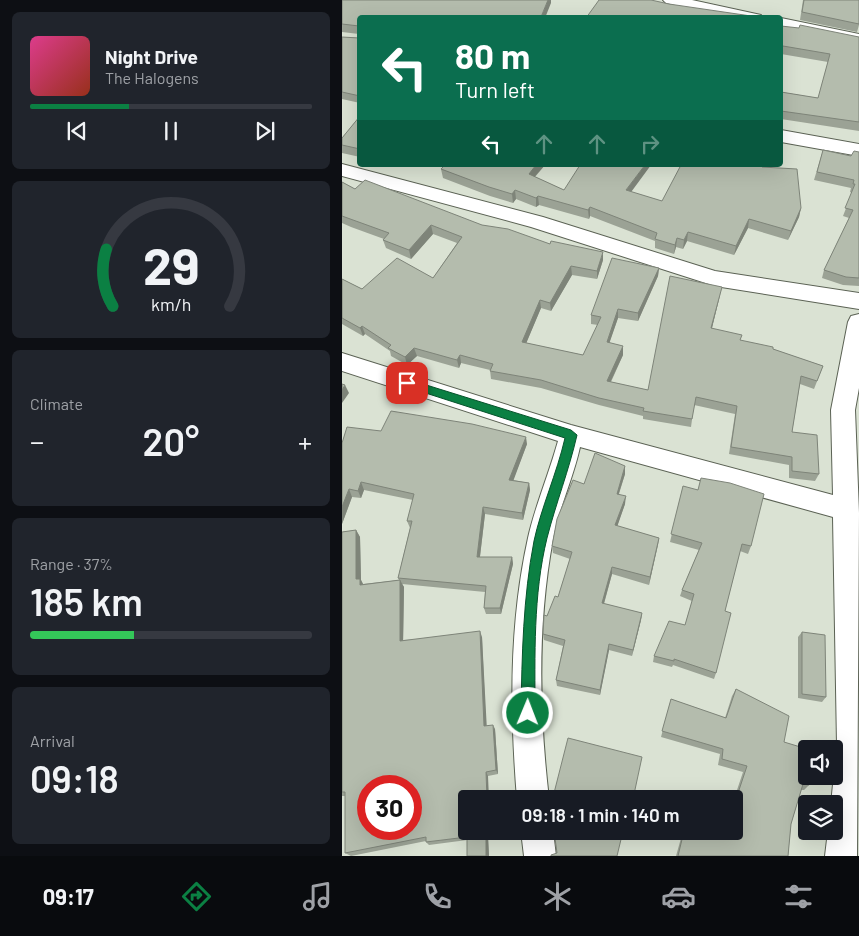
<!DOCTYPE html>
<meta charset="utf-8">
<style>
body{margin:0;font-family:Barlow,sans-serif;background:#20242c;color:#f1f3f6;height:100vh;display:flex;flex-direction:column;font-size:19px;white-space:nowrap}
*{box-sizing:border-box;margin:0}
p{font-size:16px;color:#9ea1a6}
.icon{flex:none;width:28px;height:28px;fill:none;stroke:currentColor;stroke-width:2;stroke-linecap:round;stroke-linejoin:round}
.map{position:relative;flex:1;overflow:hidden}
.details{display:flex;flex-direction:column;gap:12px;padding:12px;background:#0d0f14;width:342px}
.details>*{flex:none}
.guide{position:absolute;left:15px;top:15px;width:426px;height:152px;border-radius:5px;box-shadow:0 5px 20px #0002;background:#0b6e4f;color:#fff;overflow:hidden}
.buttons{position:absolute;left:456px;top:740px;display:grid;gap:10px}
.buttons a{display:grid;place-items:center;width:45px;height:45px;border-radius:5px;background:#171b24;box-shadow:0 5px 20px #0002;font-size:25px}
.speed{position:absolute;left:15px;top:775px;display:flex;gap:10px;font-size:25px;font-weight:700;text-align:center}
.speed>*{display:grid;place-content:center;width:65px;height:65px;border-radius:50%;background:#171b24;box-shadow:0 5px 20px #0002;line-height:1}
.speed .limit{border:8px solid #d22;background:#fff;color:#111}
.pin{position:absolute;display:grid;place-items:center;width:42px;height:42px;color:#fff;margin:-21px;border-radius:10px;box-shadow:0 2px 8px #0006}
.me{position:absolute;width:55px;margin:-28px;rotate:1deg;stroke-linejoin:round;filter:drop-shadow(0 0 4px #0008)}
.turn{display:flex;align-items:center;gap:18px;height:105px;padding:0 15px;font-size:22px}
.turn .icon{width:65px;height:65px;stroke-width:2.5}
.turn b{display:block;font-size:35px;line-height:42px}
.lanes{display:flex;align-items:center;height:48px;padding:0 15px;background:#0003;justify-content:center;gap:25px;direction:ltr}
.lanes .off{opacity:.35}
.big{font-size:38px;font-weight:600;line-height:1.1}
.details .card{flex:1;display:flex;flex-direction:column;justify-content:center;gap:8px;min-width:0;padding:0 18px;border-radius:8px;background:#20242c}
.details .dial{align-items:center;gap:0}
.dial svg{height:130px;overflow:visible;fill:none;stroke:#363941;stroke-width:7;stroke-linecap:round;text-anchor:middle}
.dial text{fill:#f1f3f6;stroke:none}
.song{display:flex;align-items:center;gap:15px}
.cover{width:60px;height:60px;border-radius:8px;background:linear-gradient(135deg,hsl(330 70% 55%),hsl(10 70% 35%))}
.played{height:5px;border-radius:2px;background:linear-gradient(90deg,#0b8043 35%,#363941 35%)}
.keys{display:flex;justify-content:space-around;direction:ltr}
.heat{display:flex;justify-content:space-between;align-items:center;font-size:28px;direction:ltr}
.charge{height:8px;border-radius:4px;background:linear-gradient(90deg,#34c759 37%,#363941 0)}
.trip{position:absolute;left:116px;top:790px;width:285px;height:50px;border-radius:5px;background:#171b24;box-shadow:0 5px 20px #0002;font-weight:600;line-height:50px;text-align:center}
.menu{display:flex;height:80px;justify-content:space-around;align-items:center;background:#090b0e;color:#9ea1a6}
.menu .icon{width:35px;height:35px}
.menu .on{color:#0b8043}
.menu b{font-size:22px;color:#f1f3f6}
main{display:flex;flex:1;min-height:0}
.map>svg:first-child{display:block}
</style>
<main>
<section class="details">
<div class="card">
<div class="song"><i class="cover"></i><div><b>Night Drive</b><p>The Halogens</p></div></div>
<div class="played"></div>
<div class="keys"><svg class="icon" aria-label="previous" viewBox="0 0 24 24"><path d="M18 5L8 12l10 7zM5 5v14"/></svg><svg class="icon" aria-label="pause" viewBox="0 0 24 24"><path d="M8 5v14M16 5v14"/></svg><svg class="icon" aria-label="next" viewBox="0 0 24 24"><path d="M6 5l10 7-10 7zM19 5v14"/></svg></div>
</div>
<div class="card dial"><svg viewBox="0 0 100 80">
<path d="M14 69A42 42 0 1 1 86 69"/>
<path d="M14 69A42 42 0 0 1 10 34" stroke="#0b8043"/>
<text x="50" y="56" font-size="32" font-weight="700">29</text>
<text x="50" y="72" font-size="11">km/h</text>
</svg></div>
<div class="card"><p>Climate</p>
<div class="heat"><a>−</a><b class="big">20°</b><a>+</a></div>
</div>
<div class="card"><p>Range · 37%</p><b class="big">185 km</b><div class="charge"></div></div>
<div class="card"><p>Arrival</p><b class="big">09:18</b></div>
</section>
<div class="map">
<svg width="517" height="856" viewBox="0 0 517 856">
<rect width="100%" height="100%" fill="#dae2d3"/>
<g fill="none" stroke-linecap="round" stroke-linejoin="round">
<g stroke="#5b6254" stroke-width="2">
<path id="street" d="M 321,0 L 350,0 L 419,15 L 420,18 L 389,18 L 324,3 Z
M 439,18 L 517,34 L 517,44 L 439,28 Z
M 439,130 L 517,144 L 517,156 L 439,142 Z
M 0,164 L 201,217 L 373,271 L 517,293 L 517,309 L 373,286 L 189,227 L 0,176 Z
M 517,314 L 517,388 L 513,410 L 517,513 L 515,856 L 483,856 L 486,831 L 492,831 L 492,804 L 489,804 L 495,745 L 491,517 L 238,447 C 231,479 217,508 211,539 C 195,625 197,713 207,799 L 175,799 C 168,712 167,624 186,538 C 193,506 207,474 216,441 L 0,371 L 0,353 L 229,425 L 491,495 L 489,410 L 506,322 L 509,316 Z
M 179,831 L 211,831 L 214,856 L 182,856 Z"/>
</g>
<use href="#street" fill="#fff" fill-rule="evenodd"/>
</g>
<path fill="#9ba295" d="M 0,0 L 209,0 L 209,3 L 18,18 L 18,103 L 0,99 L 0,37 L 17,38 L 17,34 L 0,32 Z
M 461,0 L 517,0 L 517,25 L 515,32 L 458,20 Z
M 439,26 L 517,37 L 517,131 L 439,119 L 439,92 L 476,98 L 486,62 L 439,54 L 439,55 Z
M 18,116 L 18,157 L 0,153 L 0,138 Z
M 481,150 L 509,156 L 517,152 L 517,286 L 501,285 L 480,278 L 482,270 L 507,218 L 501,216 L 510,193 L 508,192 L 509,188 L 472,180 Z
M 203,165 L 193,177 L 222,190 L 289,192 L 320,201 L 420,167 L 459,208 L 457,217 L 446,240 L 406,228 L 392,255 L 345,241 L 341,249 L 334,247 L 332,254 L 313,248 L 313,241 L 248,216 L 247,219 L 197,205 L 194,207 L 174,199 L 171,203 L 148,196 L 101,178 L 99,169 Z
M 0,182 L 13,189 L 140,225 L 208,244 L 261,260 L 255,279 L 230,275 L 209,311 L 199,308 L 184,343 L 241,355 L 256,325 L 249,324 L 249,315 L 317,268 L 316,276 L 296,321 L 276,318 L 267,343 L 281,355 L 269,382 L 306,390 L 378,295 L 370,328 L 398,340 L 431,349 L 481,366 L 472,389 L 458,384 L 450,432 L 477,474 L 473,481 L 447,478 L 447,465 L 387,454 L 393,414 L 352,405 L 349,427 L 301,419 L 301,416 L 257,405 L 199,388 L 149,379 L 148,370 L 119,363 L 117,368 L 75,356 L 65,365 L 49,356 L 48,351 L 23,334 L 21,336 L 0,324 L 0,279 L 20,289 L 91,278 L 115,243 L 91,234 L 69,259 L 44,248 L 41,240 L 42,239 L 9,227 L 0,223 Z
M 39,431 L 185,444 L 171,480 L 187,483 L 188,490 L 181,520 L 143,514 L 138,557 L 170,557 L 171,564 L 159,614 L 144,614 L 142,608 L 143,592 L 60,584 L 62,587 L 61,640 L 140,637 L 144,726 L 153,729 L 156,774 L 146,776 L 125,831 L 149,831 L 149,836 L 146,837 L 147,856 L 125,856 L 125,840 L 87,845 L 84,842 L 84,841 L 9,856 L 3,853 L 3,796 L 0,796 L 0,532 L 14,530 L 18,537 L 19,580 L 21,584 L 57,580 L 56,578 L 68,528 L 65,521 L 71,500 L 22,490 L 19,498 L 10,497 L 0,524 L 0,443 Z
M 283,466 L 283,474 L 277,494 L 283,504 L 275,526 L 317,538 L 307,585 L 270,574 L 262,604 L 300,613 L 299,620 L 290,656 L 267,650 L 258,695 L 215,686 L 214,680 L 221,646 L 202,640 L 201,634 L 205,616 L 216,597 L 228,559 L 211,553 L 210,546 L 242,484 Z
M 341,486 L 409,546 L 406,554 L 398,551 L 383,611 L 374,673 L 372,679 L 331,665 L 330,667 L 311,662 L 312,656 L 343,625 L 350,601 L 338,596 L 340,590 L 357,550 L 328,542 Z
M 460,632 L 484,697 L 480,702 L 456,698 L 456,637 Z
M 394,689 L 442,742 L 467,785 L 462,790 L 459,790 L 449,824 L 446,856 L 334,856 L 341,831 L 392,831 L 392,799 L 401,772 L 376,765 L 378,754 L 319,737 L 329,699 L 383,718 L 390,696 Z"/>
<path fill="#7e8479" d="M 206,0 L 209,0 L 209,3 L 203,18 L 199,17 Z
M 194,165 L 203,165 L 187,183 L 187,174 Z
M 303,165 L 309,165 L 284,199 L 284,190 Z
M 173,190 L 174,199 L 171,203 L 170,194 Z
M 196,196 L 197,205 L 194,207 L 194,198 Z
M 248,207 L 248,216 L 247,219 L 246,210 Z
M 459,208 L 457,217 L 446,240 L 449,231 Z
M 407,219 L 406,228 L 392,255 L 394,246 Z
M 89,225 L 91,234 L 69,259 L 67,250 Z
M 346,232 L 345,241 L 341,249 L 342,240 Z
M 335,238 L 334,247 L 332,254 L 333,245 Z
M 261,252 L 261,260 L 255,279 L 255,271 Z
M 229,266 L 230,275 L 209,311 L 208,303 Z
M 317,268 L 316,276 L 296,321 L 296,313 Z
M 380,287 L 378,295 L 368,336 L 369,328 Z
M 198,300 L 199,308 L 181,351 L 180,342 Z
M 276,309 L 276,318 L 265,350 L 265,342 Z
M 20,326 L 23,334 L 21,336 L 18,328 Z
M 281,346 L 281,355 L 265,389 L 265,381 Z
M 72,348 L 75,356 L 65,365 L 63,357 Z
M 118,355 L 119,363 L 117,368 L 115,360 Z
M 3,385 L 7,393 L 0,403 L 0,390 Z
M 184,437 L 185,444 L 169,487 L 167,480 Z
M 283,466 L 283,474 L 274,502 L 275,494 Z
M 19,482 L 22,490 L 19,498 L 16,491 Z
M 187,483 L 188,490 L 181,520 L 180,513 Z
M 7,489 L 10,497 L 0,524 L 0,507 Z
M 284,496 L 283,504 L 273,533 L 273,525 Z
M 141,507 L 143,514 L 137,564 L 135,557 Z
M 14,530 L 18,537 L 19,580 L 22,586 L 22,591 L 14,579 Z
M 317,538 L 316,545 L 307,585 L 308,577 Z
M 170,557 L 171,564 L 159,614 L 158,608 Z
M 270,567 L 270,574 L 260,610 L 260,603 Z
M 58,580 L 62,587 L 61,647 L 58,641 Z
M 300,613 L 299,620 L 290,656 L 291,650 Z
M 138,631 L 140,637 L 145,731 L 142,726 Z
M 267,644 L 267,650 L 258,695 L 258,690 Z
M 151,725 L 153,729 L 156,774 L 154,770 Z
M 144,772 L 146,776 L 147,799 L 145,799 Z
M 144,834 L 146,837 L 147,856 L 144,856 Z"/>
<path fill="#b4bcad" stroke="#7e8479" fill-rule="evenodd" d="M 0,0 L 206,0 L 199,17 L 203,18 L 18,18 L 18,96 L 0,92 L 0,37 L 17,38 L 17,26 L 0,24 Z
M 257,0 L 309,0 L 327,4 L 409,16 L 408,18 L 244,18 Z
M 462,0 L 517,0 L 517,24 L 460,12 Z
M 458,25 L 517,37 L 517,122 L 439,111 L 439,92 L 476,98 L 488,54 L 441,46 L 439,52 L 439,26 L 457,28 Z
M 18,116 L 18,149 L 0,145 L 0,138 Z
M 481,150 L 509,156 L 512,151 L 517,152 L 517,278 L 504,277 L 482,270 L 511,210 L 503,208 L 513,184 L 511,184 L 512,180 L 475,172 Z
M 103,165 L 194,165 L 187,174 L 222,190 L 238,165 L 303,165 L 284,190 L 320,201 L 339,165 L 420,165 L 420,167 L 455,169 L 459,208 L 449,231 L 407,219 L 394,246 L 346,232 L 342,240 L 335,238 L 333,245 L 313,239 L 315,233 L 248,207 L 246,210 L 196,196 L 194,198 L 173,190 L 170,194 L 147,187 L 99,169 Z
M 23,180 L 140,225 L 166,229 L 208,244 L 209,241 L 261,252 L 255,271 L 229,266 L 208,303 L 198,300 L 180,342 L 241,355 L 259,317 L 249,315 L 270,258 L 317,268 L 296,313 L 276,309 L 265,342 L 281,346 L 265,381 L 306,390 L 328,276 L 380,287 L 369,328 L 400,335 L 398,340 L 431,347 L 431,349 L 481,366 L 475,381 L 459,376 L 450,432 L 475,435 L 477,474 L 450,471 L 450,457 L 389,447 L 395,406 L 354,397 L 350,419 L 301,411 L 302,408 L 257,398 L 199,380 L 148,371 L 151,364 L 118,355 L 115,360 L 72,348 L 63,357 L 46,348 L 49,345 L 20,326 L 18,328 L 0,318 L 0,279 L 20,289 L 55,258 L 91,278 L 120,237 L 89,225 L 67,250 L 41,240 L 47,233 L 0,216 L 0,182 L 13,189 Z
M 0,384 L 3,385 L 0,390 Z
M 49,411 L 130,424 L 184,437 L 167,480 L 187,483 L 180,513 L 141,507 L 135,557 L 170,557 L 158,608 L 142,608 L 144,586 L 56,578 L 70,521 L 65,521 L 72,494 L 19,482 L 16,491 L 7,489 L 0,507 L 0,443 L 5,427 L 39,431 Z
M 253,453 L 283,466 L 275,494 L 284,496 L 273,525 L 317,538 L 308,577 L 270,567 L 260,603 L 300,613 L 291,650 L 267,644 L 258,690 L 214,680 L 223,640 L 201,634 L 202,615 L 205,616 L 213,596 L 216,597 L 230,552 L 210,546 L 215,519 L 231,480 L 242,484 Z
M 359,478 L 388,483 L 422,494 L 409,546 L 400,544 L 383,611 L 389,613 L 374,673 L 332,659 L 332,661 L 312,656 L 327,621 L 343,625 L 352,594 L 340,590 L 360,543 L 329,534 L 341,486 L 356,490 Z
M 14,530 L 14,579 L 18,579 L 18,585 L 58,580 L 58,641 L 138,631 L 142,726 L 151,725 L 154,770 L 144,772 L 145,799 L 125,799 L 125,831 L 147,831 L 147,834 L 144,834 L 144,856 L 125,856 L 125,837 L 84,842 L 84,837 L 3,853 L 3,792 L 0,792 L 0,532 ZM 26,786 L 69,786 L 69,829 L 26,829 Z
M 460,632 L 483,635 L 484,697 L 460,694 Z
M 394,689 L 447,716 L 442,742 L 465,749 L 465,776 L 469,776 L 467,785 L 461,784 L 449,824 L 446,856 L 336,856 L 342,831 L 392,831 L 392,805 L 405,766 L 380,759 L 381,749 L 320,731 L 329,699 L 384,718 Z
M 226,738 L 300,757 L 291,799 L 204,799 L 204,797 L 211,797 Z
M 212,831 L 281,831 L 275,856 L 209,856 L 209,855 L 215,853 Z"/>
<path fill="#0b8043" stroke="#07532c" d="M 65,379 L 229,430 L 235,435 C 227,470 214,503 205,538 C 191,595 193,656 193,713 L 191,718 L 186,720 L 181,718 L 179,713 C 180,655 181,598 192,541 C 199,508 215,473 223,438 L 62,386 L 62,380 Z"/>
</svg>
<div class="buttons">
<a><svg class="icon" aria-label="sound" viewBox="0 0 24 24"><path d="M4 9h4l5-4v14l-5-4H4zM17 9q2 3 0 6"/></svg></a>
<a><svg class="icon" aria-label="layers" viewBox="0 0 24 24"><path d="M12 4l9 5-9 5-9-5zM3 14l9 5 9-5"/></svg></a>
</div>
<div class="speed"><div class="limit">30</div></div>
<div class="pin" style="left:65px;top:383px;background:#d93025"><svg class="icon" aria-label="arrive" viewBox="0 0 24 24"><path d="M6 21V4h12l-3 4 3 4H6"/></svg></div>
<svg class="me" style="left:186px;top:713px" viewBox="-20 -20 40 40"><circle r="17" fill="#0b8043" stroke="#fff" stroke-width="3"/><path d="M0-11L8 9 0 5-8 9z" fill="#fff"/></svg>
<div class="trip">09:18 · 1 min · 140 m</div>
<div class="guide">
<div class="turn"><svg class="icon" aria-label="left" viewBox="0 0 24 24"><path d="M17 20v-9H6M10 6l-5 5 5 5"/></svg><div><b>80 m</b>Turn left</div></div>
<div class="lanes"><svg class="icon" aria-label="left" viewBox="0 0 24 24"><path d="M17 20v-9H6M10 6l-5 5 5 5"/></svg><svg class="icon off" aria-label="ahead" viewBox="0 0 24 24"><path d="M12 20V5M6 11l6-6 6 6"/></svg><svg class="icon off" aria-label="ahead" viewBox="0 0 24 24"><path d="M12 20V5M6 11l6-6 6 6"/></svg><svg class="icon off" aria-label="right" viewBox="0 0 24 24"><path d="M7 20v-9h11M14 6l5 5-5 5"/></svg></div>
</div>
</div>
</main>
<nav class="menu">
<b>09:17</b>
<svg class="icon on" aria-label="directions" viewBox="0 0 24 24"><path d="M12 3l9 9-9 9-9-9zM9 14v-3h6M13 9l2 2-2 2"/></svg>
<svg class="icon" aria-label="music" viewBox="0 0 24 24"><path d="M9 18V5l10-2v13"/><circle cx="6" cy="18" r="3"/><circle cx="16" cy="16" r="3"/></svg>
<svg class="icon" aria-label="phone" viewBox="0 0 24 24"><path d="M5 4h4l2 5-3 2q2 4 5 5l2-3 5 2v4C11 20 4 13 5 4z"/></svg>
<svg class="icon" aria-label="climate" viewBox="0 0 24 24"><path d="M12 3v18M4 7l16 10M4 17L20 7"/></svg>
<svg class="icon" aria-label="car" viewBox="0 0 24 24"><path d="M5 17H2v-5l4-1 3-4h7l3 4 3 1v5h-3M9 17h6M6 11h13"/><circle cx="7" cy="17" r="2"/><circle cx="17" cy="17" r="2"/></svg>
<svg class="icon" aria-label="filters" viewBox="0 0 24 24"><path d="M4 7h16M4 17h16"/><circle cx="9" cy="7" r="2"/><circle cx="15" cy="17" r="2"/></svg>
</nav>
